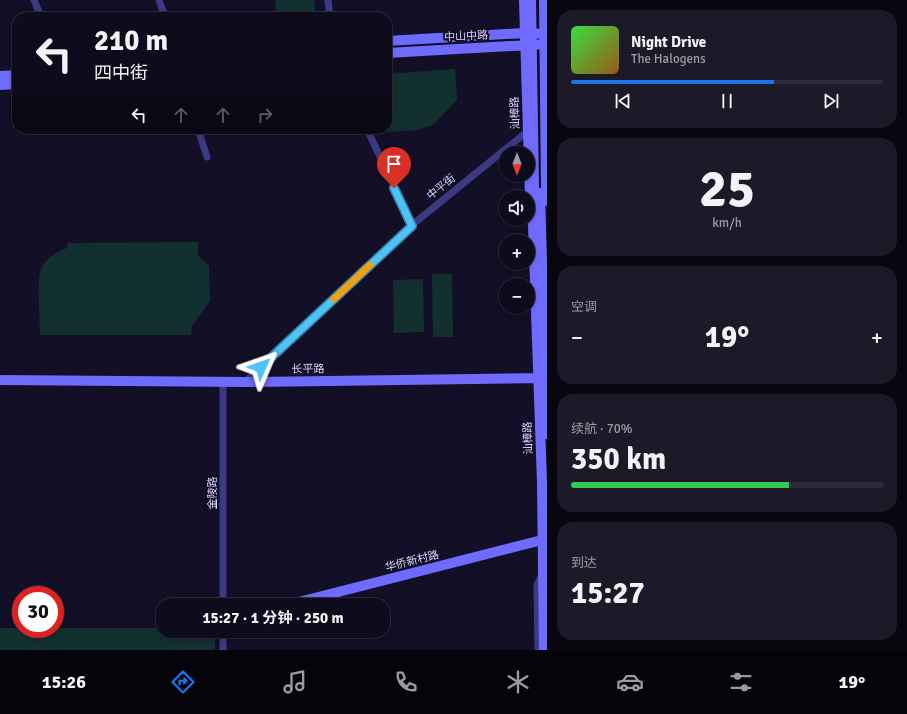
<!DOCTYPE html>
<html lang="zh">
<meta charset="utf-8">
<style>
body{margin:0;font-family:Signika,"Noto Sans SC",sans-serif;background:#1c1929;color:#f1f3f6;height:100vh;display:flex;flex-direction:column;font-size:15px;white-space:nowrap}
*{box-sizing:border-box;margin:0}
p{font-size:13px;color:#9b9ba3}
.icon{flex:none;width:22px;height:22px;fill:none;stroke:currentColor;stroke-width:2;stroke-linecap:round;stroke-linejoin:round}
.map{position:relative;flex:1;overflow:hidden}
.panel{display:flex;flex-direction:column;gap:10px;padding:10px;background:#08060f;width:360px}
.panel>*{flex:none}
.guide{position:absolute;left:12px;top:12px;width:380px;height:122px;border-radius:16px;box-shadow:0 2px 6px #0003,0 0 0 1px #2e2b3b;background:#0e0b1c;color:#f1f3f6;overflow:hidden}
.needle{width:26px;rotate:180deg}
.controls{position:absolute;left:499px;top:146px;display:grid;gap:8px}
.controls a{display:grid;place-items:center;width:36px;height:36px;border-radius:50%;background:#0e0b1c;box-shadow:0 2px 6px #0003,0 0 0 1px #2e2b3b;font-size:20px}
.speed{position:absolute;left:12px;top:586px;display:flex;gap:8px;font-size:20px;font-weight:700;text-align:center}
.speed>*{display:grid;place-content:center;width:52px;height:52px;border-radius:50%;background:#0e0b1c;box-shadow:0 2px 6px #0003,0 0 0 1px #2e2b3b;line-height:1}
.speed .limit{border:6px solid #d22;background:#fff;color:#111}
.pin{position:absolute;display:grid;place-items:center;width:34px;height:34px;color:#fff;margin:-41px -17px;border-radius:50% 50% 50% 0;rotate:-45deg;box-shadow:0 0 4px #0007}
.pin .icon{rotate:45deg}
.me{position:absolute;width:44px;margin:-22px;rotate:47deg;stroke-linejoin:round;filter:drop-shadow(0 0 3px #0008)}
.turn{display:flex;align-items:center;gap:14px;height:84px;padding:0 16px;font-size:18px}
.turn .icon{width:52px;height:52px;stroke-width:2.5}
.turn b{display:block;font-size:28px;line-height:34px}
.lanes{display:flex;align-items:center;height:38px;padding:0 16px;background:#0003;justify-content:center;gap:20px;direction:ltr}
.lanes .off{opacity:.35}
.big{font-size:30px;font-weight:700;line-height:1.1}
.panel .tile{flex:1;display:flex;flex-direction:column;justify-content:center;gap:6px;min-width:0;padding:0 14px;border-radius:16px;background:#1c1929}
.panel .dial{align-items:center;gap:0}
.dial b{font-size:52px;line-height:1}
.song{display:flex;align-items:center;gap:12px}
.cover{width:48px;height:48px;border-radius:6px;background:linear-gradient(135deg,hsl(120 70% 55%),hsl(30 70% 35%))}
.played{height:4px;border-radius:2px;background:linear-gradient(90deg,#1a73e8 65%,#2e2b3b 65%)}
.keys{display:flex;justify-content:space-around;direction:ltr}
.heat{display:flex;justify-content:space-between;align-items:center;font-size:22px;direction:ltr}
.charge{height:6px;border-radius:3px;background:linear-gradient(90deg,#34c759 70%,#2e2b3b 0)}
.trip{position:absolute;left:156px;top:598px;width:234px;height:40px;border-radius:16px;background:#0e0b1c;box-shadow:0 2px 6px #0003,0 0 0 1px #2e2b3b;font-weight:700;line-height:40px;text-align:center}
.tabs{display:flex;height:64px;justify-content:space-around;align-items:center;background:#06040b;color:#9b9ba3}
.tabs .icon{width:28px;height:28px}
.tabs .current{color:#1a73e8}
.tabs b{font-size:18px;color:#f1f3f6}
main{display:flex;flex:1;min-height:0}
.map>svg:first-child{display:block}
</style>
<main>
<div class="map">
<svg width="547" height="650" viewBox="0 0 547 650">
<rect width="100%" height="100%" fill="#130f26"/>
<path fill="#12302f" d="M 275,0 L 314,0 L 316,17 L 277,17 Z
M 455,69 L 457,100 L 434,124 L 418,130 L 374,133 L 372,129 L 387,129 L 387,74 Z
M 198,242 L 198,255 L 209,266 L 210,301 L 192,326 L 191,335 L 40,335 C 40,322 37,281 40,272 C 44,259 56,252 67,248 L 68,243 Z
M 432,274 L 452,274 L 453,337 L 433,337 Z
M 423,279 L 424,332 L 394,333 L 393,280 Z
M 0,628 L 163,628 L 163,631 L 215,631 L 215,650 L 0,650 Z"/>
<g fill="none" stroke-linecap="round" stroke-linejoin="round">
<path stroke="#3d3a85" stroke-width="7" d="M 34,0 L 41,17
M 159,0 L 165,17
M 328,0 L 330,17
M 198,129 L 207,157
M 367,129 L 412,225
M 249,378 L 412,225 L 528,131
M 223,382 L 223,605
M 223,650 L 223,631
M 538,650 L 537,585 L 542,574"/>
<path stroke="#6f6bff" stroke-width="10" d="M 524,0 L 530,198
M 544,0 L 546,188 L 545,201
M 387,41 L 524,33 L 547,34
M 387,53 L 547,44
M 0,76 L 17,75
M 0,85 L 17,84
M 534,189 L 533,225 L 542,483 L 544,650
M 540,193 L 547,434
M 0,380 L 246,382 L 545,378
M 287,605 L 542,540"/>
<path stroke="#6f6bff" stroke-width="10" d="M 531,0 L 534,189"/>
</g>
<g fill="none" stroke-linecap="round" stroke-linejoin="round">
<g stroke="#337fa1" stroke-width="10">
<path id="route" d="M 261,367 L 412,226 L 394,188"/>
</g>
<use href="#route" stroke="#4fc3f7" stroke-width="7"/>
<path stroke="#f59e0b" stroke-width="7" d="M 334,299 L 370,265"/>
</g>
<g text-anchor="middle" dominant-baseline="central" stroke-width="4" stroke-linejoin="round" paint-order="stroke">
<g font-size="11" fill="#d9d4ff" stroke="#130f26">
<text transform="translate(466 36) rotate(-3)">中山中路</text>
<text transform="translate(515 113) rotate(-92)">汕樟路</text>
<text transform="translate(441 187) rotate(-39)">中平街</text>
<text transform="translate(308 369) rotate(-1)">长平路</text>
<text transform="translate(528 438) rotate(-92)">汕樟路</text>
<text transform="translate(212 493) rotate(-90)">金陵路</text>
<text transform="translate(412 561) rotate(-14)">华侨新村路</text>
</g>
</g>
</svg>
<div class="controls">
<a><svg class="needle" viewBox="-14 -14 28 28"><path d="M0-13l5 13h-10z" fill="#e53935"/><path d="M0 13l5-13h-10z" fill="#9b9ba3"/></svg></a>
<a><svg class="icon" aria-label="sound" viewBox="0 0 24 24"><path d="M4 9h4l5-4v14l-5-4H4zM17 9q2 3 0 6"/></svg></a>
<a>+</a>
<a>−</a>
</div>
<div class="speed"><div class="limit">30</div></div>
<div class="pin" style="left:394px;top:188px;background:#d93025"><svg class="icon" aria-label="arrive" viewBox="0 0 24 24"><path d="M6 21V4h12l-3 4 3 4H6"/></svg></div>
<svg class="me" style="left:261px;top:367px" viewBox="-20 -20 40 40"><path d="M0-17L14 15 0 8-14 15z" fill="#4fc3f7" stroke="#fff" stroke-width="4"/></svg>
<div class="trip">15:27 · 1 分钟 · 250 m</div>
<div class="guide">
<div class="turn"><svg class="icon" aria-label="left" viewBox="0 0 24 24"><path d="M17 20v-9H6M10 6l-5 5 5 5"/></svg><div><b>210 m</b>四中街</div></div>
<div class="lanes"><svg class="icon" aria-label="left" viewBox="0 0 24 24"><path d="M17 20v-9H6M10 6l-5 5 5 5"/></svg><svg class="icon off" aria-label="ahead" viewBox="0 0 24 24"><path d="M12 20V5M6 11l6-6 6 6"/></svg><svg class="icon off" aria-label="ahead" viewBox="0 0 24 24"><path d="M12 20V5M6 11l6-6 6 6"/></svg><svg class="icon off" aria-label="right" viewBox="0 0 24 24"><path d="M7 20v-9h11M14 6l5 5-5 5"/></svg></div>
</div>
</div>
<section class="panel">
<div class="tile">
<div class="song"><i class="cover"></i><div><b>Night Drive</b><p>The Halogens</p></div></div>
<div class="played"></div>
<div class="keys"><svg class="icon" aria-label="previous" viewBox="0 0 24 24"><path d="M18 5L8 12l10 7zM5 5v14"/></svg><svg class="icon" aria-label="pause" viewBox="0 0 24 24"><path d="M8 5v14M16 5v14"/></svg><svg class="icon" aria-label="next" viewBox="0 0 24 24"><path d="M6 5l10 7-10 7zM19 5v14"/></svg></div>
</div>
<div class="tile dial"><b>25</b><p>km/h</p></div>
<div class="tile"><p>空调</p>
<div class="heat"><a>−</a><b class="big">19°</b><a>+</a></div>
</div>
<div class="tile"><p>续航 · 70%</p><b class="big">350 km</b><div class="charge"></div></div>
<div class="tile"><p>到达</p><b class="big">15:27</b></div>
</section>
</main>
<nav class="tabs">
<b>15:26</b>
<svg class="icon current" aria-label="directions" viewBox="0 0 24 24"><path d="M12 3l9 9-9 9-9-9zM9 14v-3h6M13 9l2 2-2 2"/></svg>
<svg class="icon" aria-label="music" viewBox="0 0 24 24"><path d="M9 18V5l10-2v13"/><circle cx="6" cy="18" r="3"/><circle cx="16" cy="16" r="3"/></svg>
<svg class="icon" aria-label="phone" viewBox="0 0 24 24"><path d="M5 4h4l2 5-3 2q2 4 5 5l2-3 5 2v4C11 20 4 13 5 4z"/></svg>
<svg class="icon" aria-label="climate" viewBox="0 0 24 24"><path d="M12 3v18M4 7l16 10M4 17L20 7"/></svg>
<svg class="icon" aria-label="car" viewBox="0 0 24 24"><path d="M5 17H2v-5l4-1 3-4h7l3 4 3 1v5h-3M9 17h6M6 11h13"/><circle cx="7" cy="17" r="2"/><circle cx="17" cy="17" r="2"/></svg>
<svg class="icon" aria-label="filters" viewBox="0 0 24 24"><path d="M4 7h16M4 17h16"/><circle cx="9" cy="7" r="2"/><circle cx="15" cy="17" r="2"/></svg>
<b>19°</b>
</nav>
